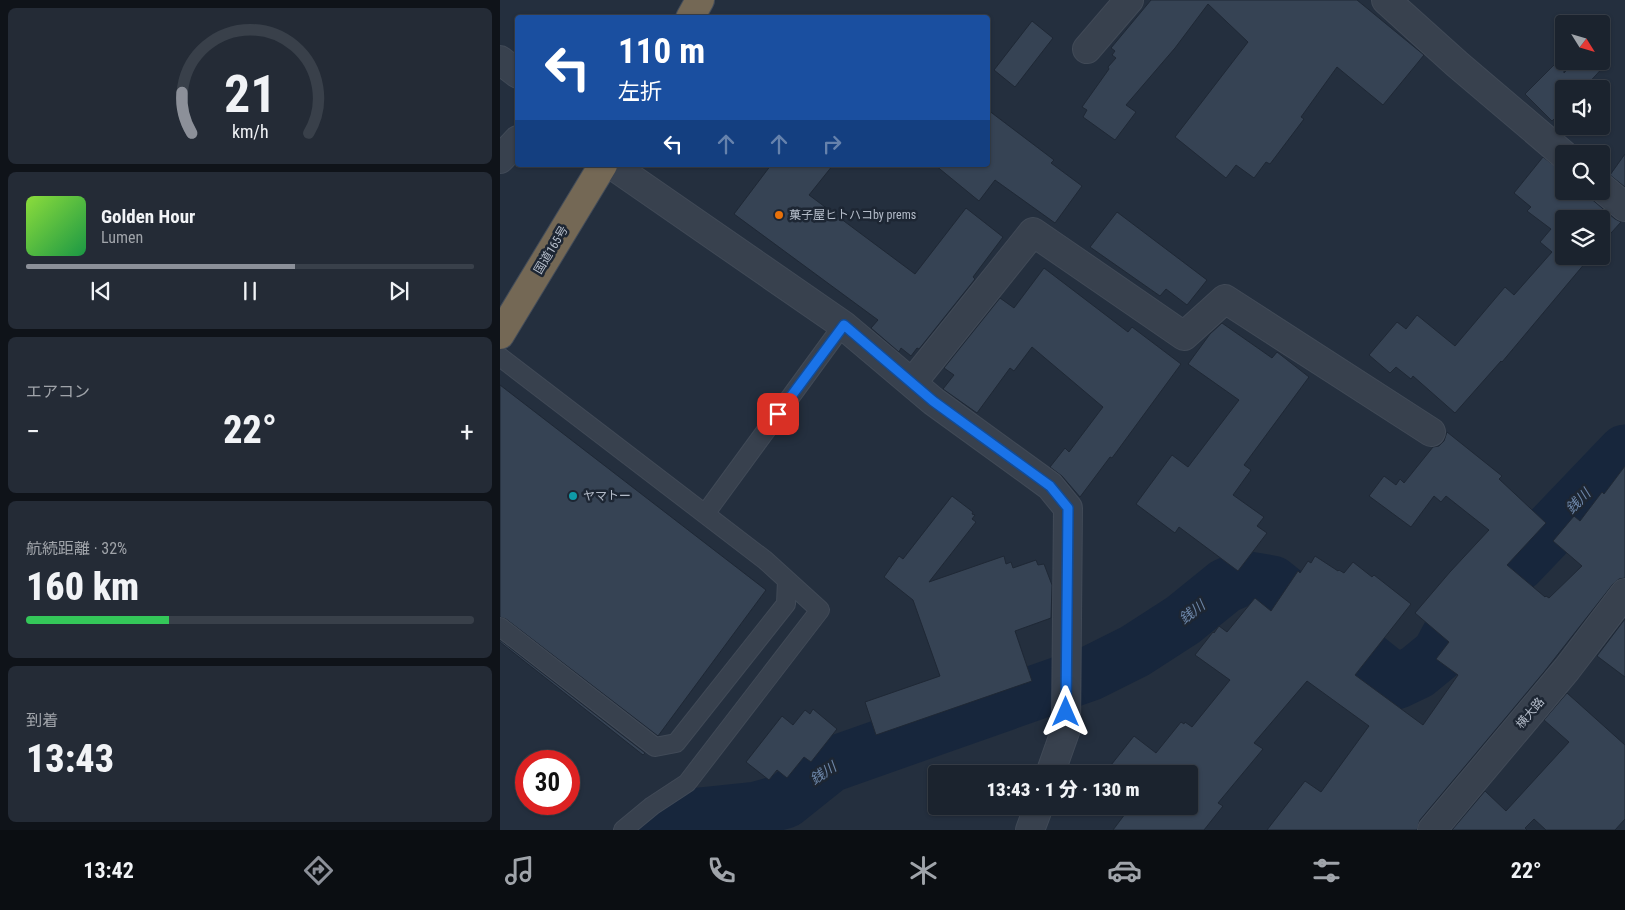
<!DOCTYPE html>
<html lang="ja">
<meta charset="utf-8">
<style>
body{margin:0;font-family:"Roboto Condensed","Noto Sans JP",sans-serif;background:#242b36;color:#f1f3f6;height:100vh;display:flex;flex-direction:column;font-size:19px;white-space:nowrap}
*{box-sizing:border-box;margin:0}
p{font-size:16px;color:#a0a4aa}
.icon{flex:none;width:28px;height:28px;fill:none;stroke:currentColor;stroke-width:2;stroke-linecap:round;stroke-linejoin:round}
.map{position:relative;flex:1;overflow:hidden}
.side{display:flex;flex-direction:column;gap:8px;padding:8px;background:#0f1319;width:500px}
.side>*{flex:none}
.banner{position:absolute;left:15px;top:15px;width:475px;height:152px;border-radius:5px;box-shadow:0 1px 4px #0004,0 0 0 1px #39404a;background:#1a4fa0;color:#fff;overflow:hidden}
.needle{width:32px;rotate:127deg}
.buttons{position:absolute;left:1055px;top:15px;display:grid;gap:10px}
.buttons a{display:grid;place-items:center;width:55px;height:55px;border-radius:5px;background:#1b232e;box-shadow:0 1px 4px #0004,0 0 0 1px #39404a;font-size:25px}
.speed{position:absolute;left:15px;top:750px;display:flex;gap:10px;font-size:25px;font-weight:700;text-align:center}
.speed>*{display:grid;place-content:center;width:65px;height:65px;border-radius:50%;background:#1b232e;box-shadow:0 1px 4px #0004,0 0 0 1px #39404a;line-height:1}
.speed .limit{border:8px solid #d22;background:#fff;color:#111}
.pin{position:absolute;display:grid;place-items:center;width:42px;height:42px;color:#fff;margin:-21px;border-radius:10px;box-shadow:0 2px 8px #0006}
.me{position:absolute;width:55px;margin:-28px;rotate:0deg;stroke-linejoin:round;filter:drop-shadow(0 0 4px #0008)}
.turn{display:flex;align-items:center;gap:18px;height:105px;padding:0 20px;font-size:22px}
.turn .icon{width:65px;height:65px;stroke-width:2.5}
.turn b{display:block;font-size:35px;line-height:42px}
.lanes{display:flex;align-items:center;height:48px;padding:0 20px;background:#0003;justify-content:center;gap:25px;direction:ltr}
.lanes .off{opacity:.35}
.big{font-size:38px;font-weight:800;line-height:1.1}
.side .tile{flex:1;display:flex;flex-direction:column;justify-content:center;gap:8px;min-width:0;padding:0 18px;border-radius:8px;background:#242b36}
.side .dial{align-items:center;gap:0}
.dial svg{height:130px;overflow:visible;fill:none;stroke:#39404a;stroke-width:7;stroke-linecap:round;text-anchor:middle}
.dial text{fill:#f1f3f6;stroke:none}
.song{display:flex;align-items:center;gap:15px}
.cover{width:60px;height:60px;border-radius:8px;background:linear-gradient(135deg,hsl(90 70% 55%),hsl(140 70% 35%))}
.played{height:5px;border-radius:2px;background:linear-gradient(90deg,#8c9099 60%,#39404a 60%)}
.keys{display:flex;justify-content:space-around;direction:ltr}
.heat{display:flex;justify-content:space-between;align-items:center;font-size:28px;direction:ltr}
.charge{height:8px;border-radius:4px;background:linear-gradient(90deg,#34c759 32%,#39404a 0)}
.trip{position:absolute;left:428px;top:765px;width:270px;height:50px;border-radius:5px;background:#1b232e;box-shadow:0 1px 4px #0004,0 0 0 1px #39404a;font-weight:800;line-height:50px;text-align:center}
.dock{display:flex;height:80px;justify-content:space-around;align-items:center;background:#0b0e12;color:#a0a4aa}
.dock .icon{width:35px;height:35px}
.dock .on{color:#8c9099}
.dock b{font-size:22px;color:#f1f3f6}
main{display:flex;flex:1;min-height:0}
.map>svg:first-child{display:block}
</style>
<main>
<section class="side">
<div class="tile dial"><svg viewBox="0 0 100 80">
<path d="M14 69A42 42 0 1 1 86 69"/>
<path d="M14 69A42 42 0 0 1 8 44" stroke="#8c9099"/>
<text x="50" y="56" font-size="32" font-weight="700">21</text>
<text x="50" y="72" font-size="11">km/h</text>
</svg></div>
<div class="tile">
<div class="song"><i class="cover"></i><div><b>Golden Hour</b><p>Lumen</p></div></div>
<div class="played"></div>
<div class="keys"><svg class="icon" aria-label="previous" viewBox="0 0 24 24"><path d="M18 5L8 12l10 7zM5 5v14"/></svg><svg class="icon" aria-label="pause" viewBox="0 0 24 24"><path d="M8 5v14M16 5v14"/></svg><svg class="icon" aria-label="next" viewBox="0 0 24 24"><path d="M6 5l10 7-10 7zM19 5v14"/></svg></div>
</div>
<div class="tile"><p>エアコン</p>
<div class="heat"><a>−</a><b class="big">22°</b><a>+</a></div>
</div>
<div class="tile"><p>航続距離 · 32%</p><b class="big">160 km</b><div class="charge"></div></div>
<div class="tile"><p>到着</p><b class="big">13:43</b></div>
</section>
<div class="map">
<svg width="1125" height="830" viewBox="0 0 1125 830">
<rect width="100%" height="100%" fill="#242f3e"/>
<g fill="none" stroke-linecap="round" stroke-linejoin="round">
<path stroke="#17263c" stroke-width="55" d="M 166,830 L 190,816 L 257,809 L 285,801 L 330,765 L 591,673 L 635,651 L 683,620 L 725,586 L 743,578 L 772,583 L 896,682 L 917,672 L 939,654 L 953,628 L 976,598 L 1018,564 L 1125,452"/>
</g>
<path fill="#364354" stroke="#1f2835" d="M 651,0 L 857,0 L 924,55 L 883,105 L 837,67 L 801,117 L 804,119 L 770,164 L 766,162 L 754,178 L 736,165 L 726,178 L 675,137 L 748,42 L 708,4 L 675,48 L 626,105 L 636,112 L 615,140 L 583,117 L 587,110 L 582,107 L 609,69 L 608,67 L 616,58 L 612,55 L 615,51 L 611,48 Z
M 532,21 L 553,38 L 515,87 L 494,70 Z
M 1064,55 L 1064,73 L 1075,61 L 1109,61 L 1083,89 L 1064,89 L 1064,109 L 1052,121 L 1025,94 Z
M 488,110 L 554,160 L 551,163 L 582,186 L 555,223 L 495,180 L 479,201 L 435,165 L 488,165 Z
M 1125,154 L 1125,187 L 1110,175 Z
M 1043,157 L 1064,173 L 1064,191 L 1082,191 L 1115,219 L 1121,222 L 1101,244 L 1101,219 L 1064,219 L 1064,256 L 1091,256 L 1002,362 L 1001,361 L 955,413 L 913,376 L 911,379 L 896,367 L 890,373 L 869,355 L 897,322 L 906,329 L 917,315 L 955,346 L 1005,287 L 1014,295 L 1052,252 L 1040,242 L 1051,229 L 1027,211 L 1031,207 L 1014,193 Z
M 271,165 L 333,165 L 309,195 L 415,274 L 466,208 L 503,237 L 473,277 L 475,279 L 419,349 L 417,348 L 411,356 L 401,348 L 399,352 L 371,328 L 378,320 L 234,214 Z
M 617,212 L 707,280 L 687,305 L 666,289 L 660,296 L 590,247 Z
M 544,268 L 628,332 L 632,327 L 681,364 L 612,458 L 610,457 L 580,497 L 562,476 L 550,467 L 565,448 L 569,452 L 603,407 L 532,347 L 514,371 L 510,368 L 477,413 L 443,389 L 454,375 L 444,368 L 500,298 L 514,308 Z
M 722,323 L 772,358 L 777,352 L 809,377 L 744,465 L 751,470 L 733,495 L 764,517 L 757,526 L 767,533 L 738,571 L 679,527 L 675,533 L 636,504 L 672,455 L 688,467 L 739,400 L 688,364 L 710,334 Z
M 0,385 L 266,590 L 158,736 L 6,619 L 0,617 Z
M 947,432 L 1002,476 L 999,479 L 1046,523 L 1007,565 L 1045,597 L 1046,596 L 1049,598 L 1082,566 L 1053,541 L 1074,516 L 1080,521 L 1102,492 L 1104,494 L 1125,466 L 1125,578 L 1119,579 L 1113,584 L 1044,672 L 920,820 L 917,830 L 767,830 L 805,781 L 821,792 L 869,726 L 807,681 L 754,743 L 763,749 L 718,803 L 723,806 L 704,830 L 613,830 L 631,806 L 689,806 L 689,774 L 604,774 L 634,736 L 656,753 L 681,722 L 684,724 L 685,722 L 692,727 L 730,680 L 695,655 L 713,632 L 714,633 L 719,626 L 727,632 L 755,598 L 771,611 L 798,571 L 800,573 L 808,561 L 811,563 L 815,556 L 838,571 L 839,570 L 844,573 L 853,562 L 872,577 L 874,575 L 911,604 L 855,675 L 923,725 L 958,675 L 936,659 L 949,642 L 915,613 L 950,572 L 989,530 L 946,496 L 941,502 L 934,496 L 911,527 L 869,496 L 884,476 L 896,485 L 900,479 L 904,483 L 933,447 L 939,446 L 944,441 Z
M 452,496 L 473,512 L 472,514 L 475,515 L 472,519 L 476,522 L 429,582 L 504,556 L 506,564 L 511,562 L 513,568 L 536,560 L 538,565 L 544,564 L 552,585 L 551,618 L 515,631 L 532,681 L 376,735 L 365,702 L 440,676 L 413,600 L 384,577 L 399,556 L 403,559 Z
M 1125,619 L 1125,677 L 1097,656 Z
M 0,640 L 145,753 L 143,755 L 0,642 Z
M 1067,693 L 1125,745 L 1125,819 L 1115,830 L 1046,830 L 1034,819 L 1025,828 L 1027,830 L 952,830 L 985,791 L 1006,811 L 1069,742 L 1044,720 Z
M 313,709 L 337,729 L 311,762 L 304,757 L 287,778 L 277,770 L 269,780 L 246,762 L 282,716 L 293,725 L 305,710 L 310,714 Z"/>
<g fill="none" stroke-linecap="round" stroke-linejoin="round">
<g stroke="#414a57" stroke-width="20">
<path id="lane" d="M 0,357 L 265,560 L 287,580 L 286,604 L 176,743 L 155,747 L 0,627
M 205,514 L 343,325
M 123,830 L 152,806 L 187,783 L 320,610 L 287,580"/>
</g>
<g stroke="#414a57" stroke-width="30">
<path id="street" d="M 886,0 L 957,64 L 1064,155
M 587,49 L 629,0
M 0,60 L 18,74
M 0,159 L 18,140
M 112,165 L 343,325 L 433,401 L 550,486 L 568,508 L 566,729 L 550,774
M 1101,187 L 1125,207
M 412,383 L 533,232 L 684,336 L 725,299 L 931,432
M 530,830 L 539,806
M 932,830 L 1067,669 L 1125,593"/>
</g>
<g stroke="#434c59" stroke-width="30">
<path id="highway" d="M 190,18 L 200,0
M 0,335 L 103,165"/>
</g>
<use href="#lane" stroke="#38414e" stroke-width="18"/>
<use href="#street" stroke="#38414e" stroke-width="28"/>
<use href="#highway" stroke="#746855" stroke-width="28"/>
</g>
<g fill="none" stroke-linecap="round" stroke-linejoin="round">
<g stroke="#114b97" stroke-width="12">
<path id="route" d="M 278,414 L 344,325 L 433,401 L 550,486 L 568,508 L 566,712"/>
</g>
<use href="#route" stroke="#1a73e8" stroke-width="9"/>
</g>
<circle fill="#e8710a" stroke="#1d2633" stroke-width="2" cx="279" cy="215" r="5"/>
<circle fill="#0f9aa8" stroke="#1d2633" stroke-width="2" cx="73" cy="496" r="5"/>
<g text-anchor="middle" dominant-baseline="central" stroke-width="5" stroke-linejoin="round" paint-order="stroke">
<g font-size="12" fill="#b4bcc9" stroke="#1d2633" text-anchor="start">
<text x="289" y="215">菓子屋ヒトハコby prems</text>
<text x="83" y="496">ヤマトー</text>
</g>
<g font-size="12" fill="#b4bcc9" stroke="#1d2633">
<text transform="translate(51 250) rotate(-59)">国道165号</text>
<text transform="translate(1030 713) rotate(-50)">横大路</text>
</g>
<g font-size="14" font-style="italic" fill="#6d86a8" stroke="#1d2633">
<text transform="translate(1078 501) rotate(-46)">銭川</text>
<text transform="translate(692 612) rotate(-38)">銭川</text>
<text transform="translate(323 773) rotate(-34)">銭川</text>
</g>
</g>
</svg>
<div class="buttons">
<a><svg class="needle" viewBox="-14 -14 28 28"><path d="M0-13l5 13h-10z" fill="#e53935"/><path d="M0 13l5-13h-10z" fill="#a0a4aa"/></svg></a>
<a><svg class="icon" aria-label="sound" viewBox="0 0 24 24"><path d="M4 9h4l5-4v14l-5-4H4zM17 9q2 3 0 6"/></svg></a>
<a><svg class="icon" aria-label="search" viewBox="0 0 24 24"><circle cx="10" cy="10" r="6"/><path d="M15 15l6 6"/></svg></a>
<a><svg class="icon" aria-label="layers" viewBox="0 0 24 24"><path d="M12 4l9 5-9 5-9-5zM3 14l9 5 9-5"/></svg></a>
</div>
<div class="speed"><div class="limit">30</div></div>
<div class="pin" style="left:278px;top:414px;background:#d93025"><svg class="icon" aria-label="arrive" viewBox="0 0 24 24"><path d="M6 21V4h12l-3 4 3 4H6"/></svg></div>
<svg class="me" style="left:566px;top:712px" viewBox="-20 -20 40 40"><path d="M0-17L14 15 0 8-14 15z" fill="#1a73e8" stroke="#fff" stroke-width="4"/></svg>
<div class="trip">13:43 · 1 分 · 130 m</div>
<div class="banner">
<div class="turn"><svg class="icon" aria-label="left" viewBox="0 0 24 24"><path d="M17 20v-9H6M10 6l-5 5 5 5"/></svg><div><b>110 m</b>左折</div></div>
<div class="lanes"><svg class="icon" aria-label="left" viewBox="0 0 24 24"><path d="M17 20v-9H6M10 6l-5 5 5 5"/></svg><svg class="icon off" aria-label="ahead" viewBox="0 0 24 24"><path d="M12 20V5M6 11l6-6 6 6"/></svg><svg class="icon off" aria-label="ahead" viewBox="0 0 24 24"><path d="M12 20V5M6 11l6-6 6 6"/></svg><svg class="icon off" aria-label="right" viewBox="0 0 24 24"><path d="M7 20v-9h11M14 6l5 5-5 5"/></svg></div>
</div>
</div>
</main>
<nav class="dock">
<b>13:42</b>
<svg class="icon on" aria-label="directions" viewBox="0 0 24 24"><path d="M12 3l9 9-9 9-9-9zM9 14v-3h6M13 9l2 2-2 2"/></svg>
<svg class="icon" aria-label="music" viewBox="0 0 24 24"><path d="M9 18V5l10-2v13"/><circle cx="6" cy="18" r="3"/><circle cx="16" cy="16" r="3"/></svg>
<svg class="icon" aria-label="phone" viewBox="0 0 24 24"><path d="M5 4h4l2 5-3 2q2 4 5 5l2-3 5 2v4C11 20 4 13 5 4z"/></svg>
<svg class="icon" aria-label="climate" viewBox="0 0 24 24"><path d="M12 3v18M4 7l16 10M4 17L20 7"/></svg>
<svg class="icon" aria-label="car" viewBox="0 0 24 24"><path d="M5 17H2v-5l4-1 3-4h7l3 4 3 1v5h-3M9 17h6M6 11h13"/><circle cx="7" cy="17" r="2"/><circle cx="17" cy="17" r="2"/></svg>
<svg class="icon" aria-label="filters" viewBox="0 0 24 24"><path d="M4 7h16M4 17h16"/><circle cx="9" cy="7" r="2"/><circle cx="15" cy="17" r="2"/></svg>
<b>22°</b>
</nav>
